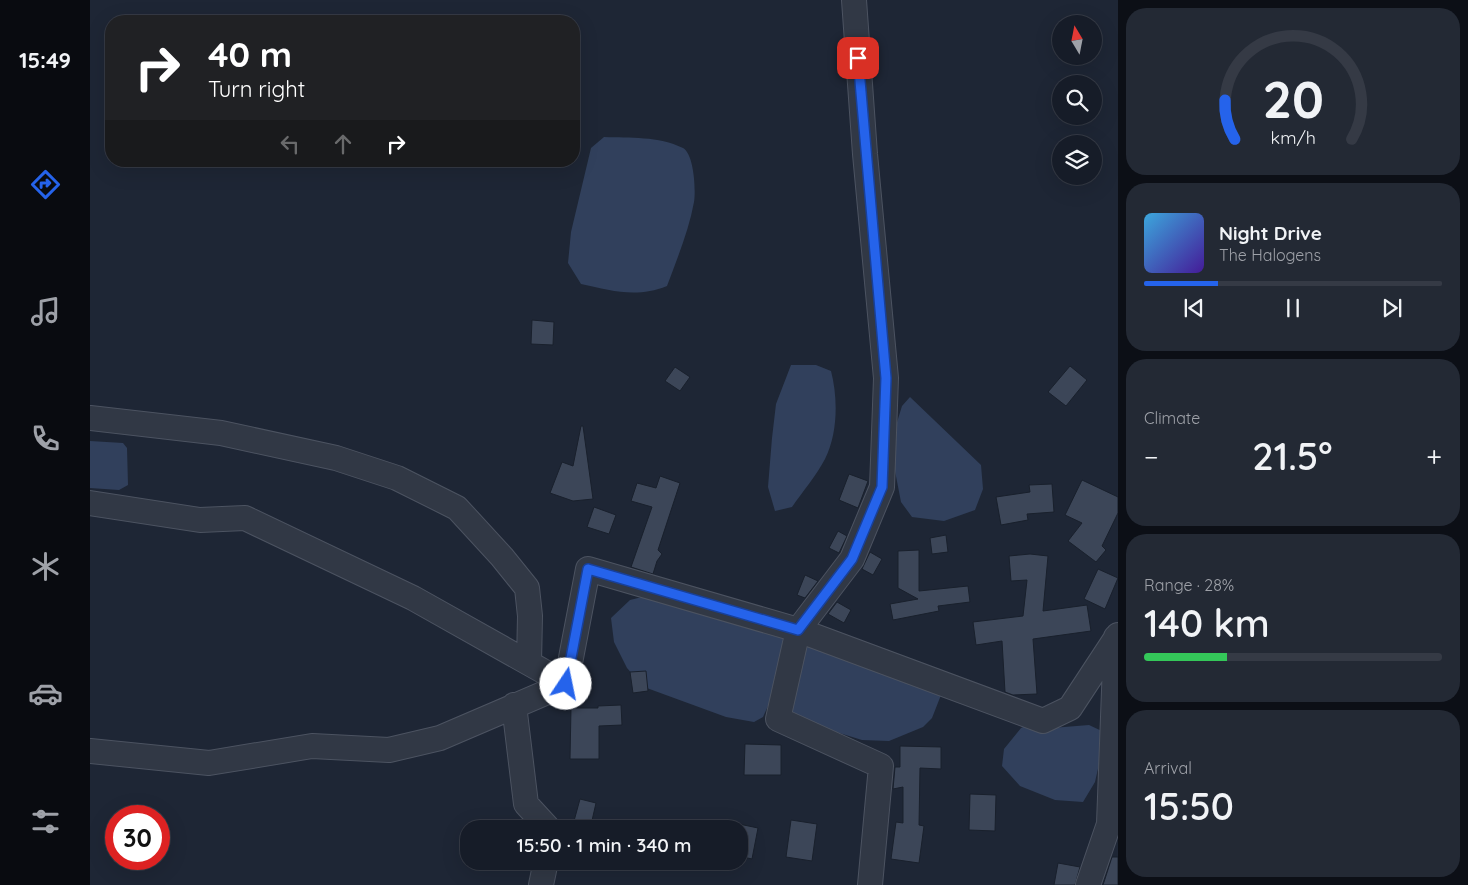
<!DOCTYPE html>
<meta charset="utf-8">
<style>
body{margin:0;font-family:Quicksand,sans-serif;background:#232934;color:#f1f3f6;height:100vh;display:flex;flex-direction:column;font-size:19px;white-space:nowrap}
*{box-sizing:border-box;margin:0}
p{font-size:16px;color:#9ea1a8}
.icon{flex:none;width:28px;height:28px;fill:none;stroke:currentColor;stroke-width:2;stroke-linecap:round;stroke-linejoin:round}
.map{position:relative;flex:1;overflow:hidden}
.panel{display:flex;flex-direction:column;gap:8px;padding:8px;background:#0c0f16;width:350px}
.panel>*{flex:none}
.guide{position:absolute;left:15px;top:15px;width:475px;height:152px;border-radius:20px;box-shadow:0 5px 20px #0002,0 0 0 1px #353a45;background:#202124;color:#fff;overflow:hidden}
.needle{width:32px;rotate:350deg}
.fabs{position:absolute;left:962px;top:15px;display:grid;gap:10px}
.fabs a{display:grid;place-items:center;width:50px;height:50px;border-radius:50%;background:#161c28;box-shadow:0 5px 20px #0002,0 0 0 1px #353a45;font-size:25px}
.speed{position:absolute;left:15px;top:805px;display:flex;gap:10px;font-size:25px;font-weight:700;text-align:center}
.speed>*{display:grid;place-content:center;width:65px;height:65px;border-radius:50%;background:#161c28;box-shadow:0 5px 20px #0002,0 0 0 1px #353a45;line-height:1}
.speed .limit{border:8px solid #d22;background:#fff;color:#111}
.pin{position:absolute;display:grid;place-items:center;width:42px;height:42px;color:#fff;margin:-21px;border-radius:10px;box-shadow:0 2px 8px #0006}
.me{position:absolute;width:55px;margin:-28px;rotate:11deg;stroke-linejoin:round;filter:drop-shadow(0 0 4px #0008)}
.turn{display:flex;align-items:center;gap:18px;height:105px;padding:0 20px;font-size:22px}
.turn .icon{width:65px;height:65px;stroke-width:2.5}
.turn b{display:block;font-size:35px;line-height:42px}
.lanes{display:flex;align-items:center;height:48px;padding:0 20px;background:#0003;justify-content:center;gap:25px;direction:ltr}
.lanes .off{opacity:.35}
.big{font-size:38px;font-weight:600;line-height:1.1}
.panel .tile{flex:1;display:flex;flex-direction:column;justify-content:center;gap:8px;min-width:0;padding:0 18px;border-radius:20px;background:#232934}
.panel .dial{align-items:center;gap:0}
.dial svg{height:130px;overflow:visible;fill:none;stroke:#353a45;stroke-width:7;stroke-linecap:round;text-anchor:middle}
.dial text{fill:#f1f3f6;stroke:none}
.song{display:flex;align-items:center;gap:15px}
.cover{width:60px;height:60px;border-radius:8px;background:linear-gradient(135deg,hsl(200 70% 55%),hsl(260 70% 35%))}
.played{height:5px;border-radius:2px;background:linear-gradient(90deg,#2563eb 25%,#353a45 25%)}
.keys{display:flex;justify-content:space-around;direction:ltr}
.heat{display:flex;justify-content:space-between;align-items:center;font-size:28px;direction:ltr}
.charge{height:8px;border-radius:4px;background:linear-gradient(90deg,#34c759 28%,#353a45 0)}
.trip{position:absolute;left:370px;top:820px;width:288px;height:50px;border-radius:20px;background:#161c28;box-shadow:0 5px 20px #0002,0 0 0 1px #353a45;font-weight:600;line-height:50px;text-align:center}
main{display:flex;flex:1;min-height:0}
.dock{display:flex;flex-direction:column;width:90px;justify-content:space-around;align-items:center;background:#090b10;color:#9ea1a8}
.dock .icon{width:35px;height:35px}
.dock .on{color:#2563eb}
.dock b{font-size:22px;color:#f1f3f6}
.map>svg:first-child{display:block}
</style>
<main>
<nav class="dock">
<b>15:49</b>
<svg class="icon on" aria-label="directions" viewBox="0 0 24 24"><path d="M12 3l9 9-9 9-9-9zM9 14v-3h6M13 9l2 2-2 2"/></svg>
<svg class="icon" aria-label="music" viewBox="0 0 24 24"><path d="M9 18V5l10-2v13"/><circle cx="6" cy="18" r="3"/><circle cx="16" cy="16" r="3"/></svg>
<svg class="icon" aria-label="phone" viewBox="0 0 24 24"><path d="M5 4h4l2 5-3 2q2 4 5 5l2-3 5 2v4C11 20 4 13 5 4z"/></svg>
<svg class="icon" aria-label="climate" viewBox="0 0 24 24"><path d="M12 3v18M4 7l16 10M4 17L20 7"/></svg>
<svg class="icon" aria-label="car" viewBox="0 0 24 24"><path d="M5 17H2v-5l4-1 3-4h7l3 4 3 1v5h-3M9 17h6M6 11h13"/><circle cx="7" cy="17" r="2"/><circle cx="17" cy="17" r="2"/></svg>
<svg class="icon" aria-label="filters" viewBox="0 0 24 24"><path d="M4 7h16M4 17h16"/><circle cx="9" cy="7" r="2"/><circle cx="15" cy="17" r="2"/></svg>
</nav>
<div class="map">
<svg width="1028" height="885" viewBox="0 0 1028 885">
<rect width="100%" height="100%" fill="#1e2635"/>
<path fill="#31405c" d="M 514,137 C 540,138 568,136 593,148 C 604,154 606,190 604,202 C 599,230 587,259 577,286 C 547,298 522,291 491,284 L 478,263 L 481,232 L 501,148 Z
M 701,365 L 726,365 L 741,371 C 748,398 748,433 735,459 C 726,476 713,491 702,507 L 685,511 L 678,487 L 682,438 L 686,404 Z
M 820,397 L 891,465 L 893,489 L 885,510 L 854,521 L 822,517 L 811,502 L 800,445 L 812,406 Z
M 0,441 L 33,443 L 37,448 L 38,485 L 29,490 L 0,488 Z
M 552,597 L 692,635 L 695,646 L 682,697 L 673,717 L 664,722 L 636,717 L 554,687 L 537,668 L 524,642 L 521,618 L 540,600 Z
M 713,639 L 851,695 L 842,718 L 833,727 L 799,741 L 772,740 L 746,732 L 700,714 Z
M 938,725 L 962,728 L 999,725 L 1016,733 L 1005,782 L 993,802 L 965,800 L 930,786 L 912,766 L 914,749 L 931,728 Z"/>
<path fill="#3c4658" stroke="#19202c" d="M 442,320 L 464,322 L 463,345 L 441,344 Z
M 980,366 L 997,380 L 976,406 L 958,392 Z
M 585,367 L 600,377 L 590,391 L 575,381 Z
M 491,426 L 493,426 L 503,499 L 483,501 L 460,493 L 472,462 L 483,466 Z
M 759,474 L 778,481 L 768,508 L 749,500 Z
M 570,476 L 590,483 L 568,550 L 572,554 L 567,561 L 563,574 L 541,567 L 562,507 L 541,501 L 547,483 L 566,488 Z
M 992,480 L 1028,497 L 1028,513 L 1012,546 L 1016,550 L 1006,562 L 978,541 L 992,523 L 975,515 Z
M 962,484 L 964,512 L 937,514 L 938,520 L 911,525 L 906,497 L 940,492 L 939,485 Z
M 504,507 L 526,515 L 519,534 L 497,527 Z
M 748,531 L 757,536 L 749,553 L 739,548 Z
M 856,535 L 858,552 L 842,554 L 840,538 Z
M 829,550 L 829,591 L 878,586 L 880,602 L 848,606 L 849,611 L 803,620 L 800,604 L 828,599 L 808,588 L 808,551 Z
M 780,552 L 792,559 L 783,575 L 772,569 Z
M 940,554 L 958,556 L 953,611 L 997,605 L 1001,631 L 943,639 L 947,694 L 923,695 L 915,692 L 912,641 L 886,645 L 883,622 L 933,616 L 937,580 L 921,581 L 919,556 Z
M 1008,569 L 1028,578 L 1015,609 L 994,599 Z
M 715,575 L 728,581 L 715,598 L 707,595 Z
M 747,602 L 761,610 L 754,623 L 738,614 Z
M 556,671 L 558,691 L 543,693 L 540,672 Z
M 531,705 L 532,725 L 509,726 L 509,759 L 480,759 L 481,708 L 508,708 L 508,706 Z
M 655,744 L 691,745 L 691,775 L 654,775 Z
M 810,746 L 851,747 L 851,769 L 830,768 L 829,825 L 834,826 L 829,863 L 801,859 L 806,822 L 813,823 L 813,787 L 803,789 L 805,767 L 810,767 Z
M 880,794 L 906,795 L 905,831 L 879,830 Z
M 490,799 L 506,803 L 501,825 L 484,821 Z
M 701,820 L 727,824 L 722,861 L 696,857 Z
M 649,824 L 668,828 L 662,859 L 649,856 Z
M 1022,857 L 1028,857 L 1028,885 L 1013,885 Z
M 968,863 L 990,867 L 985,885 L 964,885 Z"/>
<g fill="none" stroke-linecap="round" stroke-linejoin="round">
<g stroke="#4c5361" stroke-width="26">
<path id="minor" d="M 764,0 L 775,154 L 796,378 L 792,487 L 762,559 L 708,630 L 688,719 L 791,766 L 780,885
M 0,418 L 131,433 L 246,458 L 307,478 L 367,508 L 412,557 L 437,588 L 440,616 L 439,663
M 0,503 L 110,520 L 155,518 L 323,598 L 476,684 L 498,569 L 708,630 L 953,721 L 980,708 L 1028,635
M 424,705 L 436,804 L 459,829
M 0,751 L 119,763 L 222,746 L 299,750 L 350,738 L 476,684
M 451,885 L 456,861
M 998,885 L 1019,824 L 1026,637"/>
</g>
<use href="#minor" stroke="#313845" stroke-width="24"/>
</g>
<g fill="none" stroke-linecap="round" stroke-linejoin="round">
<g stroke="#184099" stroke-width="12">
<path id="route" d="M 476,684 L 498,569 L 708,630 L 762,559 L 792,487 L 796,378 L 768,58"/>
</g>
<use href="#route" stroke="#2563eb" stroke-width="9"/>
</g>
</svg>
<div class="fabs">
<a><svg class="needle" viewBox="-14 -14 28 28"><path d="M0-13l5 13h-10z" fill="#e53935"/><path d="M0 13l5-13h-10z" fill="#9ea1a8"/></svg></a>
<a><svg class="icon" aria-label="search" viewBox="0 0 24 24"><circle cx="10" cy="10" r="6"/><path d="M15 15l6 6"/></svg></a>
<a><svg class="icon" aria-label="layers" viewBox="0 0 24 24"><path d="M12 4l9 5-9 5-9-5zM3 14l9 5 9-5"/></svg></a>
</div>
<div class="speed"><div class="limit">30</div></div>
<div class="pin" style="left:768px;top:58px;background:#d93025"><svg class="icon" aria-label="arrive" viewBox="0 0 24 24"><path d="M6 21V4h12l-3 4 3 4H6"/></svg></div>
<svg class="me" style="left:476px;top:684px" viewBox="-20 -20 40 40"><circle r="19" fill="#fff"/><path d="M0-13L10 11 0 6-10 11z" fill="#2563eb"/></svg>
<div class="trip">15:50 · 1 min · 340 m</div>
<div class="guide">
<div class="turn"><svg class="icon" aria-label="right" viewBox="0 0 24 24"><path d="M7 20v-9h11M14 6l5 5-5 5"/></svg><div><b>40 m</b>Turn right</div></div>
<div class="lanes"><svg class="icon off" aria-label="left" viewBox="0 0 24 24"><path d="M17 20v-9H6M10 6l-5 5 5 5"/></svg><svg class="icon off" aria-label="ahead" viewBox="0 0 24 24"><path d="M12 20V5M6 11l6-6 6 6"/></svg><svg class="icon" aria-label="right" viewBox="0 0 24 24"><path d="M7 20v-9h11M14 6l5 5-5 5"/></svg></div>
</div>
</div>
<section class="panel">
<div class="tile dial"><svg viewBox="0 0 100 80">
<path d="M14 69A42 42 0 1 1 86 69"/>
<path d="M14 69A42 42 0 0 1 8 45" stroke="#2563eb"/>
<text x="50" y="56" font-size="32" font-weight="700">20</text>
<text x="50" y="72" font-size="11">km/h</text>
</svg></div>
<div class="tile">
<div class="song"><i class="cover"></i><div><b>Night Drive</b><p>The Halogens</p></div></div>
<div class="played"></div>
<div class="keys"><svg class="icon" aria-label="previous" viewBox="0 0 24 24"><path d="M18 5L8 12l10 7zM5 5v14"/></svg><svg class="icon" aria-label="pause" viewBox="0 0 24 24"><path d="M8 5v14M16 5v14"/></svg><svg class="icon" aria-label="next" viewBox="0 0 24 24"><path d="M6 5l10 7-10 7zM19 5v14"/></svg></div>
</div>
<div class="tile"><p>Climate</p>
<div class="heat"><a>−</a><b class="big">21.5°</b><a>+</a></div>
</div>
<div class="tile"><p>Range · 28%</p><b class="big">140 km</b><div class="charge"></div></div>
<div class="tile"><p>Arrival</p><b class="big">15:50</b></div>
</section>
</main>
